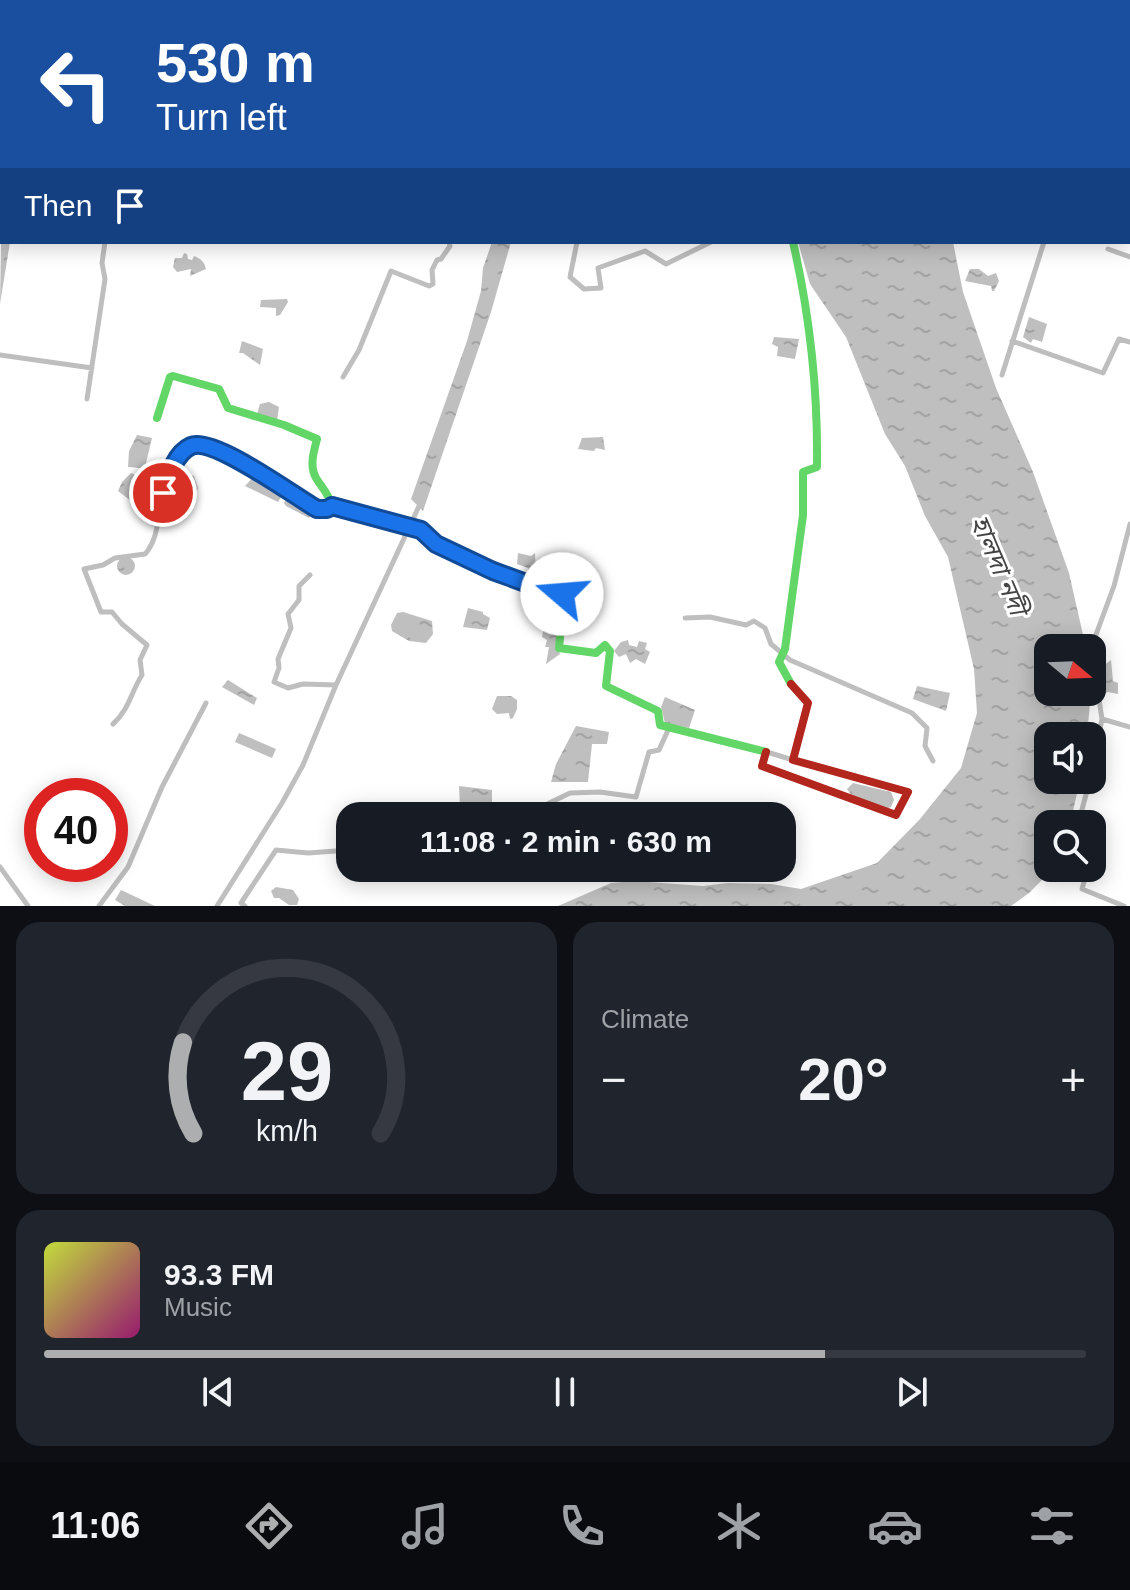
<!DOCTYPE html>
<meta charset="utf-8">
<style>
body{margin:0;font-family:Arial,"Noto Sans Bengali",sans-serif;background:#20242c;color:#f1f3f6;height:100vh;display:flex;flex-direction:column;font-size:30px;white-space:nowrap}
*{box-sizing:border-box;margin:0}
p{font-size:26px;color:#9ea1a6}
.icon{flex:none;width:44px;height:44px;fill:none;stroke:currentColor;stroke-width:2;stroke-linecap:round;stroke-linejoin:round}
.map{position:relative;height:906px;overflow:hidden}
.side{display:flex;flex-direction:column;gap:16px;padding:16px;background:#0d0f14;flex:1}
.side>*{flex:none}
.hud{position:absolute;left:0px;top:0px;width:1130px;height:244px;box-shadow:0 4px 20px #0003;background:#1a4fa0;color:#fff;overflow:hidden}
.needle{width:52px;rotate:109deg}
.fabs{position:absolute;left:1034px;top:634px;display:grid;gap:16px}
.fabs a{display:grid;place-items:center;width:72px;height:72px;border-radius:16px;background:#171b24;box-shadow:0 4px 20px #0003;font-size:40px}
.speed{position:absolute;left:24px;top:778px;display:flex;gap:16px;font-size:40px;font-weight:700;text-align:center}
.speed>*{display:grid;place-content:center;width:104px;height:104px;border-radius:50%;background:#171b24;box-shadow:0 4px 20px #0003;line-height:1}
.speed .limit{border:12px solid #d22;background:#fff;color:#111}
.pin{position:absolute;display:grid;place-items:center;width:68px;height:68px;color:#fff;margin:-34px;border:4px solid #fff;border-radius:50%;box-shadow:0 2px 8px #0007}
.me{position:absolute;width:88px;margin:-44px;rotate:288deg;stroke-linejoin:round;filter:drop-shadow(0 0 6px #0008)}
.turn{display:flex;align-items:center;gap:28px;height:168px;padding:0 24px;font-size:36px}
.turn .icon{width:104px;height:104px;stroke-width:2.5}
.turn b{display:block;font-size:56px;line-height:68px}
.then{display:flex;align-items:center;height:76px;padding:0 24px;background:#0003;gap:16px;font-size:30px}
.big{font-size:60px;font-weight:700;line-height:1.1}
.side .tile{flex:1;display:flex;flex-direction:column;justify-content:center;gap:12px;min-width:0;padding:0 28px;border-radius:24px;background:#20242c}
.side .dial{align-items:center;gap:0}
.dial svg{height:208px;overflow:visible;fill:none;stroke:#363941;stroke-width:7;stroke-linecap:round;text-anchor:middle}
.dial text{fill:#f1f3f6;stroke:none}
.song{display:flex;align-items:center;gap:24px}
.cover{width:96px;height:96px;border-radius:12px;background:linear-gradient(135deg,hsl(70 70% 55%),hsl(320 70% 35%))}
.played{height:8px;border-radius:4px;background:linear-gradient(90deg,#adaeaf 75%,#363941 75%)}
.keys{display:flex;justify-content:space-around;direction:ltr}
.heat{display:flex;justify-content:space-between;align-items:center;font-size:44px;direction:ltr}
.side .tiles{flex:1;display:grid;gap:16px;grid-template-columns:1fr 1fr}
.tile:last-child{grid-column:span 2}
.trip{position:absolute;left:336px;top:802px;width:460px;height:80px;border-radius:24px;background:#171b24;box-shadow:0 4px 20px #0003;font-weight:700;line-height:80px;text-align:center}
.tab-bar{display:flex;height:128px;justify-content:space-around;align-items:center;background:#090b0e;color:#9ea1a6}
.tab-bar .icon{width:56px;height:56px}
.tab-bar .selected{color:#adaeaf}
.tab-bar b{font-size:36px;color:#f1f3f6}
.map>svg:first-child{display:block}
</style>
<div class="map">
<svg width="1130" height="906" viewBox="0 0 1130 906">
<defs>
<pattern id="water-ripples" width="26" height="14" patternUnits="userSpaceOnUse" patternTransform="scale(2)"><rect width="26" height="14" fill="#bfbfbf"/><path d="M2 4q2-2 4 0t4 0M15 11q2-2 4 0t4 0" fill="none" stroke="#a2a2a2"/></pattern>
</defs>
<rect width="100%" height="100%" fill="#fff"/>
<path fill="url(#water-ripples)" d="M 744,0 L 904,0 L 904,2 L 745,2 Z
M 2,180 L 2,242 L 10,242 L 0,304 Z
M 492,242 L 511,242 L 491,312 L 423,511 L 411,499 L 467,341 L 481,291 L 483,268 Z
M 798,242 L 953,242 L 963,292 L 996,388 L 1033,472 L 1069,573 L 1086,648 L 1048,648 L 1048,692 L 1091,692 L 1087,736 L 1048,736 L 1048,780 L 1080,780 L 1070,824 L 1048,824 L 1048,868 L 1054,868 L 1029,893 L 1011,906 L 558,906 L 611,883 L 635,881 L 703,886 L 728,883 L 771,884 L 801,889 L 877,863 L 920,819 L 961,768 L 977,713 L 974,669 L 948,557 L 925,516 L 905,466 L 885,434 L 846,337 L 810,284 Z
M 184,253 L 187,254 L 188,259 L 192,260 L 194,256 C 201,259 204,261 206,269 L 190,276 L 191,269 L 177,272 L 173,267 L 175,258 L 182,258 Z
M 970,269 L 979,269 L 988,276 L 996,273 L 999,281 L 994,291 L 992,291 L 991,286 L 965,281 Z
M 287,299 L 288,302 L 280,315 L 276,316 L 276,308 L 260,307 L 261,300 Z
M 1029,317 L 1047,324 L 1042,342 L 1033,339 L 1031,343 L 1023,337 Z
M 774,337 L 799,339 L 795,359 L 777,356 L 778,347 L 772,344 Z
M 242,341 L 263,349 L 260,365 L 243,353 L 239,353 Z
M 269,402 L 279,407 L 277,421 L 257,414 L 260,404 Z
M 137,435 L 152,438 L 146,463 L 142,468 L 128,467 L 129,451 Z
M 603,437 L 605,450 L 596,448 L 594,451 L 578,449 L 582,438 Z
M 174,470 L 194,476 L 198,488 L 195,495 L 170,488 Z
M 131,473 L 140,476 L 141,481 L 131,501 L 118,491 L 122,482 Z
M 256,474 L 284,492 L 278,502 L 245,486 Z
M 287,497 L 292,497 L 315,511 L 309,518 L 286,506 L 284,503 Z
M 518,553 L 531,556 L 535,553 L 536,574 L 530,575 L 528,568 L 517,564 Z
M117 566a9 9 0 1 1 18 0a9 9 0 1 1-18 0Z
M 542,571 L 555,581 L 568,576 L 571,583 L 556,591 L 556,588 L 541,585 Z
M 468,608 L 483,612 L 483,614 L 490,618 L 487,630 L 463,627 Z
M 403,612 L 432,621 L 433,634 L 426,643 L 409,641 L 392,631 L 391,625 L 397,613 Z
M 554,617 L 560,623 L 555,649 L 559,650 L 560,654 L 546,664 L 549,647 L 545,647 L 547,640 L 542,637 L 544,626 Z
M 628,640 L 629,645 L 637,647 L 639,641 L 647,643 L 645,649 L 650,652 L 645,664 L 636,659 L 630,663 L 626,654 L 619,657 L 614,651 L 621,642 Z
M 1111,660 L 1113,681 L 1118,683 L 1118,694 L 1108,692 L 1103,694 L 1103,666 Z
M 228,680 L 257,698 L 254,705 L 222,687 Z
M 917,686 L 950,693 L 946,711 L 913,699 Z
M 497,696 L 511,696 L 517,700 L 517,709 L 513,718 L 510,719 L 509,713 L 497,714 L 492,709 Z
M 665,697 L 695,710 L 689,728 L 665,723 L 661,707 Z
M 576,726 L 609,732 L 607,744 L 592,744 L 588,782 L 551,782 L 556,764 Z
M 239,733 L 276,749 L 272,758 L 235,742 Z
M 853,783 L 891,792 L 894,800 L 891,807 L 886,809 L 852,796 L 847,789 Z
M 459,786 L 492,790 L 492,806 L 488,808 L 481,805 L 460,809 Z
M 349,807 L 367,809 L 368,816 L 350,816 L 350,844 L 346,841 Z
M 276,887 L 293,890 L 299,899 L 297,905 L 289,905 L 279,898 L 274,898 L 271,891 Z
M 121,890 L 155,906 L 125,906 L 115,900 Z"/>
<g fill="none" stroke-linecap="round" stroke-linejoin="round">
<path stroke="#bfbfbf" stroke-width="5" d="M 455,2 L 456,0
M 343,377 L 359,350 L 391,271 L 429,286 L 433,284 L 432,270 L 437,260 L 441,259 L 450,246 L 449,242
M 310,575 L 299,586 L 299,600 L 288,614 L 291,628 L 278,659 L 279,668 L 274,682 L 288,688 L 303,684 L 336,685
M 685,618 L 710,617 L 746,625 L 754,621 L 765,628 L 771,644 L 790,660 L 912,713 L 927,728 L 925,746 L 933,761
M 217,906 L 282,803 L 303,765 L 336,685 L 420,504"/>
<path stroke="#bebebe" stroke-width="5" d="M 917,0 L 918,2
M 179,2 L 180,0
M 617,2 L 617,0
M 972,2 L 972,0
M 1096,2 L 1096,0
M 1128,114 L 1130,114
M 1128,173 L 1130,174
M 577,242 L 570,277 L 584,289 L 601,288 L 598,268 L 645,251 L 666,264 L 711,242
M 1108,249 L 1130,257
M 1012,341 L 1103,373 L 1119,339 L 1130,342
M 0,355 L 92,368
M 1002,375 L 1044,242
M 87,399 L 105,279 L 102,263 L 105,242
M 1102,719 L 1130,727
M 113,724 C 129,710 131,692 142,675 L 140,660 L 147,645 L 122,624 L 112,612 L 101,612 L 84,569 L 103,565 L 115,558 L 145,554 C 158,540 158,517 162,497 C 166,481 174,452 192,445 C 213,437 295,496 317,509 L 327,509 L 332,507
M 767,752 L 793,760
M 1092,770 L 1102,719 L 1095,674 L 1094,640 L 1114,586 L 1130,524
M 445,816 L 450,811 L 499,816 L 541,807 L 570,793 L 600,792 L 636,797 L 649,752 L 659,750 L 669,728
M 1078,824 L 1090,780
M 1092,837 L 1096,838 L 1092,853
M 0,867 L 28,906
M 1088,868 L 1082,889 L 1124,906
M 99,906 L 128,867 L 162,787 L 206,703
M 245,906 L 241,903 L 276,850 L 308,853 L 350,850"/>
<path stroke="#63d668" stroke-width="8" d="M 157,418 L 170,377 L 173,376 L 219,389 L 228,408 L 284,425 L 317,439 C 314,451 309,466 316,478 C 322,488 329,494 332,506 L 421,530 L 436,544 L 493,571 L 562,594 L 564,597 L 559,648 L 596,653 L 605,645 L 610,651 L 606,686 L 658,711 L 660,725 L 766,752
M 791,684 L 779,662 L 785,649 L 803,515 L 803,472 L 817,467 C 818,391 810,316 793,242"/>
<path stroke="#b3261e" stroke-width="8" d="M 766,752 L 762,766 L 896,815 L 908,792 L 793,760 L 808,703 L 791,684"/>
</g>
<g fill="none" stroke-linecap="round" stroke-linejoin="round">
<g stroke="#114b97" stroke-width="20">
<path id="route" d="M 163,493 C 168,477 175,453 191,446 C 213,436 294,496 317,509 L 327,509 L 332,506 L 421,530 L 436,544 L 493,571 L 545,590 L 562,594"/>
</g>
<use href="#route" stroke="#1a73e8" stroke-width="14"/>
</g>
<g text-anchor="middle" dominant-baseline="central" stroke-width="6" stroke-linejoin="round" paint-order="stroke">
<g font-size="26" font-style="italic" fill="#444" stroke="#fff">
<text transform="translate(999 565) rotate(67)">হালদা নদী</text>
</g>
</g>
</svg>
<div class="fabs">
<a><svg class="needle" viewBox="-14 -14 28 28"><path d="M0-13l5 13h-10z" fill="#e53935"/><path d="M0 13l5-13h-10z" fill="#9ea1a6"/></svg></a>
<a><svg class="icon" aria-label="sound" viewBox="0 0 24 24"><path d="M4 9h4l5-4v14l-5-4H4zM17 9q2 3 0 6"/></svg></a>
<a><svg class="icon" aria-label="search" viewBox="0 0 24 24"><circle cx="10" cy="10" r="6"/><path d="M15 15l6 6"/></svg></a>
</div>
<div class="speed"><div class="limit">40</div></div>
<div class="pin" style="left:163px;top:493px;background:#d93025"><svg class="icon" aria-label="arrive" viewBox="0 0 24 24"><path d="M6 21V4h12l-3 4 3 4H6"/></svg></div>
<svg class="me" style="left:562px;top:594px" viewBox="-20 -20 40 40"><circle r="19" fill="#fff"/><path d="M0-13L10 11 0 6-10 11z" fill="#1a73e8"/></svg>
<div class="trip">11:08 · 2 min · 630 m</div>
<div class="hud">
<div class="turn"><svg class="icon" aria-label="left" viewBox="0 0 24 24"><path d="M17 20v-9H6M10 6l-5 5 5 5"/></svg><div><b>530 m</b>Turn left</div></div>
<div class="then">Then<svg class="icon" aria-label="arrive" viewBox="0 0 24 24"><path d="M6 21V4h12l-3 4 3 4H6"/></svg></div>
</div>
</div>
<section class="side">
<div class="tiles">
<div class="tile dial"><svg viewBox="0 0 100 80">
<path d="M14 69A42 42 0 1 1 86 69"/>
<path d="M14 69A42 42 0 0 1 10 34" stroke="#adaeaf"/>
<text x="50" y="56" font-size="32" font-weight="700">29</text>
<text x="50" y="72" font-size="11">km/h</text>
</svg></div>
<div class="tile"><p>Climate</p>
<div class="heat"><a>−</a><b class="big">20°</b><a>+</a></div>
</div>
<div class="tile">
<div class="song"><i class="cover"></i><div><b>93.3 FM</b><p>Music</p></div></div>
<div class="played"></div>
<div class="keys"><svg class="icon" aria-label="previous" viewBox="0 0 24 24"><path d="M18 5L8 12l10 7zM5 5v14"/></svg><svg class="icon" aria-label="pause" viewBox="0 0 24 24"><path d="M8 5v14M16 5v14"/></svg><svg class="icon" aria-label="next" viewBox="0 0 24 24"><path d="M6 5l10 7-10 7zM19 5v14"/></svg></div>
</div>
</div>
</section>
<nav class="tab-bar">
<b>11:06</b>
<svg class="icon selected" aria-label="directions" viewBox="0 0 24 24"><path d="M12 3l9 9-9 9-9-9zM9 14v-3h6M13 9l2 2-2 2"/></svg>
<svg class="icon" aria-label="music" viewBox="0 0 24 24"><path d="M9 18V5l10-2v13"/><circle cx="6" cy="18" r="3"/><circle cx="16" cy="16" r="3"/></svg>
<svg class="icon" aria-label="phone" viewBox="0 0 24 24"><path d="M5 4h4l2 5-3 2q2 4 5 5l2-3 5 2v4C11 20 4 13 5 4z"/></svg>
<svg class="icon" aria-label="climate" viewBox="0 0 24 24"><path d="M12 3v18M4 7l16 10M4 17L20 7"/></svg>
<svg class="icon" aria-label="car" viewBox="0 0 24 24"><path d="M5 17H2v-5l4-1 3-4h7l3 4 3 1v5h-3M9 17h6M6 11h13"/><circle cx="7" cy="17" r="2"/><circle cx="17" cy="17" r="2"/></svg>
<svg class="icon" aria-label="filters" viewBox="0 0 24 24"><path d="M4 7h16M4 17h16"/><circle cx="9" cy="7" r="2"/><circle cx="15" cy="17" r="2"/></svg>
</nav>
